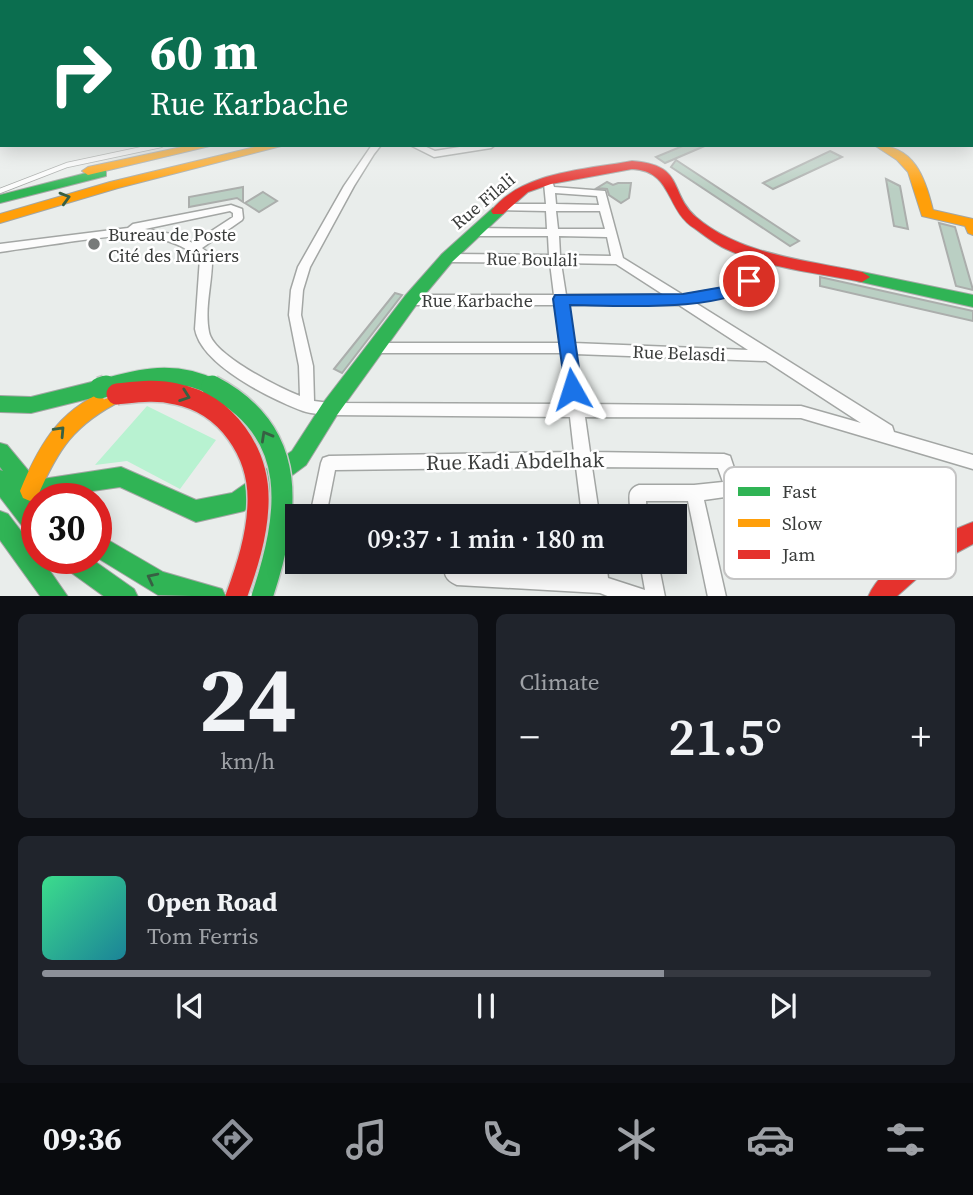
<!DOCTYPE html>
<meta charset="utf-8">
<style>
body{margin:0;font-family:"Source Serif 4",serif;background:#20242c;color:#f1f3f6;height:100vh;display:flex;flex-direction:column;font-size:26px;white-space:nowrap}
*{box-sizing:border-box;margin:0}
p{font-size:23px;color:#9ea1a6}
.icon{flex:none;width:38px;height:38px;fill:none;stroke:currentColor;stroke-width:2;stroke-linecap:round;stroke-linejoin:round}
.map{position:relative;height:596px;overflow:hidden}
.drawer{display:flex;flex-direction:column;gap:18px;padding:18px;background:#0d0f14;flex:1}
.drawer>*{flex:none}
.banner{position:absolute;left:0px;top:0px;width:973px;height:147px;box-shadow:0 4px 18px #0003;background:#0b6e4f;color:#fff;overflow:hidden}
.speed{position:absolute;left:21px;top:483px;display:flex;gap:14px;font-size:35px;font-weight:700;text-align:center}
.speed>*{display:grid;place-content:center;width:91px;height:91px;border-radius:50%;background:#171b24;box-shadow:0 4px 18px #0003;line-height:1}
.speed .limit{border:10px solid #d22;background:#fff;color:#111}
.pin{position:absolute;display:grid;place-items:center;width:60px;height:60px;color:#fff;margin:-30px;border:4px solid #fff;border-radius:50%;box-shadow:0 2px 7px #0007}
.me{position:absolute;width:77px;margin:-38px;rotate:354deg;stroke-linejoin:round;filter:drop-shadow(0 0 5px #0008)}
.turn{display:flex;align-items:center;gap:24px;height:147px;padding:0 35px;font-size:32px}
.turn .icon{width:91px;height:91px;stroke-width:2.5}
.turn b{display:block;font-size:49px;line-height:60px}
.big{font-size:52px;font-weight:600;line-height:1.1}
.drawer .card{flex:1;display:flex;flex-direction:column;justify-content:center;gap:10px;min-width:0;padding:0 24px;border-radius:10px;background:#20242c}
.drawer .dial{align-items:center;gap:0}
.dial b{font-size:91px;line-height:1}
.song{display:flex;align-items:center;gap:21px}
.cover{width:84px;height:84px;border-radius:10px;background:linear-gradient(135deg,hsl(150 70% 55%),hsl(190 70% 35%))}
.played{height:7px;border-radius:4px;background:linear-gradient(90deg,#8c9099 70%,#363941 70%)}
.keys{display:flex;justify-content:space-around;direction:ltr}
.heat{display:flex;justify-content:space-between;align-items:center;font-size:38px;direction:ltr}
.drawer .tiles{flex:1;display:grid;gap:18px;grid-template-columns:1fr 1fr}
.card:last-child{grid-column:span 2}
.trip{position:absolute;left:285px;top:504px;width:402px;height:70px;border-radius:0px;background:#171b24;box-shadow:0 4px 18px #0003;font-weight:600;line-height:70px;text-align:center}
.tab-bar{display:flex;height:112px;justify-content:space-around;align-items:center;background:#090b0e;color:#9ea1a6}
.tab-bar .icon{width:49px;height:49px}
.tab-bar .on{color:#8c9099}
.tab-bar b{font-size:32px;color:#f1f3f6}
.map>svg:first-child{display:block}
</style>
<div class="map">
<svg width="973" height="597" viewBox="0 0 973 597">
<rect width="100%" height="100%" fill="#e9edeb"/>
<path fill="#b8f2d1" d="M 147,406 L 216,440 L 180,489 L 127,461 L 95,465 Z"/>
<path fill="#bacfc3" stroke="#abaeac" stroke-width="2" d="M 685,145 L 707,145 L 665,163 L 656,157 Z
M 830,151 L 842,157 L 773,189 L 763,183 Z
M 676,160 L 799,241 L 790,246 L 671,167 Z
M 886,179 L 900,186 L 908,229 L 894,226 Z
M 607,182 L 613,185 L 618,183 L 631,183 L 629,198 L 621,203 L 609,195 L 607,189 L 597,188 Z
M 243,187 L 243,202 L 237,198 L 189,207 L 189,197 Z
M 263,192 L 277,201 L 259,212 L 245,203 Z
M 939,223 L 955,227 L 973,290 L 956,286 Z
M 820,277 L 973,311 L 973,321 L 820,286 Z
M 395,293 L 402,295 L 342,373 L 334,369 Z"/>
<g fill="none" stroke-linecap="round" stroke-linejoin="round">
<g stroke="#a3a6a4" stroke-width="6">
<path id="lane" d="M 0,191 L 67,165 L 161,145"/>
</g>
<g stroke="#a3a6a4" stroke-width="3">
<path id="street" d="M 372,145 L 381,145 L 374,154 L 354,186 L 310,267 L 303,290 L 301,315 L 313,366 L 314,401 L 330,403 L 568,404 L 562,353 L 376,353 L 371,352 L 369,348 L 371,344 L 376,343 L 560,343 L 555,305 L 411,305 L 405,300 L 411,295 L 554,295 L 550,263 L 447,262 L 441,258 L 447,254 L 549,255 L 548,236 L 475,236 L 470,232 L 475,228 L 547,229 L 546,211 L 502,210 L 497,207 L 502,204 L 546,204 L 544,183 L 549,180 L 552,181 L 554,187 L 605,191 L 623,258 L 683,295 L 724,288 L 745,278 L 753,278 L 755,281 L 753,284 L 730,295 L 694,302 L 892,426 L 894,432 L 973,455 L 973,469 L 801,418 L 585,417 L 590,452 L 724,454 L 730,456 L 741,489 L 739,495 L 704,500 L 726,597 L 708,597 L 688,501 L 646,501 L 647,516 L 545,516 L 547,510 L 553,508 L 581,507 L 576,467 L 335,470 L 326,516 L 310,516 L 321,463 L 323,458 L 329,456 L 574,452 L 570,417 L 330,415 C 321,414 311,414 303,411 C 271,399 201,365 195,329 L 200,258 C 161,228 120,235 75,241 C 50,245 25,248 0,252 L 0,244 L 128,228 L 133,224 L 231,205 L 242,209 L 243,218 L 242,220 L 202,248 L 212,256 C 213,281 204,307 209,332 C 213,355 278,387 300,396 L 299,366 L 289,315 L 291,290 L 298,267 L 344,186 ZM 555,193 L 597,196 L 599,205 L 556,204 ZM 230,211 L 233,213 L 233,217 L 193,243 L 171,234 L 145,229 ZM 556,211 L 600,211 L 605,229 L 558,229 ZM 559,236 L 607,237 L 611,256 L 560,255 ZM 561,263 L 616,264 L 664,295 L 566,295 ZM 568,305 L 679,305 L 748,350 L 573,343 ZM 575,354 L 766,361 L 861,423 L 801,406 L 583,404 ZM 592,467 L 718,468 L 723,482 L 694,485 L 639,485 C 628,489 629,495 630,506 L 598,507 Z
M 410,145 L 422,145 L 435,151 L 472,145 L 495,145 L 491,148 L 434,157 Z
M 444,562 L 462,562 L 462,567 L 590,574 L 588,562 L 606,562 L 608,578 L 645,590 L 640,562 L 658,562 L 665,597 L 610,597 L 600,593 L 457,585 C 445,580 444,574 444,562 Z"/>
</g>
<g stroke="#a3a6a4" stroke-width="2">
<path id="fast" d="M 971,138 L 973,138 L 973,144 L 971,144 Z
M 102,169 L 106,170 L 106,176 L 0,203 L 0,195 Z
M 498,207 L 503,208 L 503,214 L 452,262 L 417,304 L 337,415 L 306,465 L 244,511 L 196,522 L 120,487 L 37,499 L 37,506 L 34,506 L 37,509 L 37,538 L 29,535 L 0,497 L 0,470 L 3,471 L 0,467 L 0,443 L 7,445 L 36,480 L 121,467 L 196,500 L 232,493 L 292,451 L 323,403 L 405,296 L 442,254 L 493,208 Z
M 862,272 L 973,295 L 973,307 L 857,281 L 854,277 L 857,273 Z
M 100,380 L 106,382 L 109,388 L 106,394 L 100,396 L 31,413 L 0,412 L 0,396 L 31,397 Z
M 0,511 L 8,514 L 37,552 L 37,558 L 41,558 L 68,597 L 41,597 L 0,540 Z
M 96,533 L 163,572 L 222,589 L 226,597 L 158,595 L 96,557 Z
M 59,558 L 90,558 L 134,589 L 138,597 L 105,597 L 62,566 Z"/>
</g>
<g stroke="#a3a6a4" stroke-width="2">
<path id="slow" d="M 191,145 L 214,145 L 88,175 L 82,171 L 88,167 Z
M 263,145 L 285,145 L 118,188 L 0,223 L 0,214 L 110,182 Z
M 874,145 C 914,145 925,177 933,210 L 973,219 L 973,235 L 968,233 L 965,226 L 922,216 L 908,172 L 897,160 Z
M 117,386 L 123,388 L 126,394 L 123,400 C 74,424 58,449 37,498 L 30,501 L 23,498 L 20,491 C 41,440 62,406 117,386 Z"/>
</g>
<g stroke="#a3a6a4" stroke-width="2">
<path id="jam" d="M 971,106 L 973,106 L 973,112 L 971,112 Z
M 632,161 C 686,165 668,192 696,217 C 740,255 807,260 862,272 L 870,277 L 862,282 C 818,273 767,268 726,249 C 715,244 704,235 694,228 C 665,209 673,171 632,169 L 551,184 L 528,192 L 503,214 L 493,214 L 491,211 C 523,171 585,170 632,161 Z
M 973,522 L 973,544 L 930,567 L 896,597 L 868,597 C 883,561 939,535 973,522 Z"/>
</g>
<use href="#lane" stroke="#fcfcfc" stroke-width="4.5"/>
<use href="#street" fill="#fcfcfc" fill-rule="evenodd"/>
<use href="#fast" fill="#30b455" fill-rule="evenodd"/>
<use href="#slow" fill="#ff9f0a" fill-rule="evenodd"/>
<use href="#jam" fill="#e5322d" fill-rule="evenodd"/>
<g stroke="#c8cac9" stroke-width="18" stroke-linecap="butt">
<path id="fast-bridge-far1" d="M 100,388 C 140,376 176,368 215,388"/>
</g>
<g stroke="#c8cac9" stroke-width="24" stroke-linecap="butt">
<path id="fast-bridge" d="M 212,386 C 302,433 289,515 262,597
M 100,388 L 106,386"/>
</g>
<g stroke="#c8cac9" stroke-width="24" stroke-linecap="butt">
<path id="jam-bridge" d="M 117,394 C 136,392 156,389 176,394 C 227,404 260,453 258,504 C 257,536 247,567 236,597"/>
</g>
<use href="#fast-bridge-far1" stroke="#30b455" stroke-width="16"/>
<use href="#fast-bridge" stroke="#30b455" stroke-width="21"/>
<use href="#jam-bridge" stroke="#e5322d" stroke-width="21"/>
</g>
<defs><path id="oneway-chevron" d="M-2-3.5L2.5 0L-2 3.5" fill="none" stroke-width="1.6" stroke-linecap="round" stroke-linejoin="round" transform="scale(1.75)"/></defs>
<g stroke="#376043">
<use href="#oneway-chevron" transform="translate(65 198) rotate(-16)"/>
<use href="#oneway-chevron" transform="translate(185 396) rotate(20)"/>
<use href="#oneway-chevron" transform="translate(60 431) rotate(-47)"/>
<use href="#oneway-chevron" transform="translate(266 436) rotate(-119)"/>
<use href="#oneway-chevron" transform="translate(152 578) rotate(-153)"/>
</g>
<linearGradient id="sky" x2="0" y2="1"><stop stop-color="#7fbecd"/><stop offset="0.56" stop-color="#f5f7f6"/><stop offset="1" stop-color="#f5f7f6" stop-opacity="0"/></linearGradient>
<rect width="973" height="189" fill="url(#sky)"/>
<path fill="#1a73e8" stroke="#114b97" stroke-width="2" d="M 749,275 L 754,277 L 756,281 C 732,314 609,305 570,305 L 582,389 L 579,395 L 572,397 L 566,395 L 553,299 L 555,295 L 683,294 L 723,287 Z"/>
<circle fill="#777a79" stroke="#fff" stroke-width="2.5" cx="94" cy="244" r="7"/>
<g text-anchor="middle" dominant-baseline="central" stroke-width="5" stroke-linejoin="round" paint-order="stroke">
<g font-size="18" fill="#3a3c3b" stroke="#fff">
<text transform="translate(483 201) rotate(-40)">Rue Filali</text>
<text transform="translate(532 259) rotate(1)">Rue Boulali</text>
<text x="477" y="300">Rue Karbache</text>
<text transform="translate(679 353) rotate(2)">Rue Belasdi</text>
</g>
<g font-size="18" fill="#3a3c3b" stroke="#fff" text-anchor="start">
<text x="108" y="234">Bureau de Poste<tspan x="108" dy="21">Cité des Mûriers</tspan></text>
</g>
<g font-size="21" fill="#3a3c3b" stroke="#fff">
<text transform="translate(515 461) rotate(-1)">Rue Kadi Abdelhak</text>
</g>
</g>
<rect x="724" y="467" width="232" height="112" rx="10" fill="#fff" stroke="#c4c4c4" stroke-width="2"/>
<rect x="738" y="487" width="32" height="9" fill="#30b455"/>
<rect x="738" y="519" width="32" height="8" fill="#ff9f0a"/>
<rect x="738" y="550" width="32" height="9" fill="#e5322d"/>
<g font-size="19" fill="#3a3c3b">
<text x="782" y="498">Fast</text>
<text x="782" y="530">Slow</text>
<text x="782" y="561">Jam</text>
</g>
</svg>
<div class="speed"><div class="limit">30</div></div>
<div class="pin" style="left:749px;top:281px;background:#d93025"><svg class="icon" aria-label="arrive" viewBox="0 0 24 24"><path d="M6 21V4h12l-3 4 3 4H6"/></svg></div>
<svg class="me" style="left:572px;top:389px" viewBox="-20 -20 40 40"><path d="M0-17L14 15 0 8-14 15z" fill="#1a73e8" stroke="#fff" stroke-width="4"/></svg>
<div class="trip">09:37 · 1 min · 180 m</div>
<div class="banner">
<div class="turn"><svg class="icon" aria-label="right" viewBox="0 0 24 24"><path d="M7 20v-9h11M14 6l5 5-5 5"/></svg><div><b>60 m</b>Rue Karbache</div></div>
</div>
</div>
<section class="drawer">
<div class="tiles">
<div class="card dial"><b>24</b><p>km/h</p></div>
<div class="card"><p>Climate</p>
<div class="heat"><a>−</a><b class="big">21.5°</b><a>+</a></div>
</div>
<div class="card">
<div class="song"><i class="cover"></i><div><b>Open Road</b><p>Tom Ferris</p></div></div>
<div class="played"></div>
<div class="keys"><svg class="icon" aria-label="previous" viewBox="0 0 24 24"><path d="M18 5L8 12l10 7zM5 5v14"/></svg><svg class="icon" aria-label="pause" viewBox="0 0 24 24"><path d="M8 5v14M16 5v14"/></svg><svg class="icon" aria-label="next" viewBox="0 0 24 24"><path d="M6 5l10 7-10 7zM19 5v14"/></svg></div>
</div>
</div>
</section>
<nav class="tab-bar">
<b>09:36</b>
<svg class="icon on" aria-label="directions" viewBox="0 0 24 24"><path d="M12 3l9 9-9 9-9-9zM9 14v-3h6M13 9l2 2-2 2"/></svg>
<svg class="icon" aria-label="music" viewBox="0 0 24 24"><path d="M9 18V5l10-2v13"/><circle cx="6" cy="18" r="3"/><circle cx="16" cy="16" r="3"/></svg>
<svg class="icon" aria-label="phone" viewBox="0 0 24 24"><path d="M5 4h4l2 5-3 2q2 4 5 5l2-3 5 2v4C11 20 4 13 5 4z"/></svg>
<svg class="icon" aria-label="climate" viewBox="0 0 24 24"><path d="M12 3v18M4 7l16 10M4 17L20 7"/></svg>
<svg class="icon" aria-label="car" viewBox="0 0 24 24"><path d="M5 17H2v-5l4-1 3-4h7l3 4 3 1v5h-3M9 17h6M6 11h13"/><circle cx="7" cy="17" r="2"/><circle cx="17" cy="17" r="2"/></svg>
<svg class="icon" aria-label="filters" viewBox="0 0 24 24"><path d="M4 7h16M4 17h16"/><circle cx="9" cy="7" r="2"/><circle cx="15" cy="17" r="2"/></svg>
</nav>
